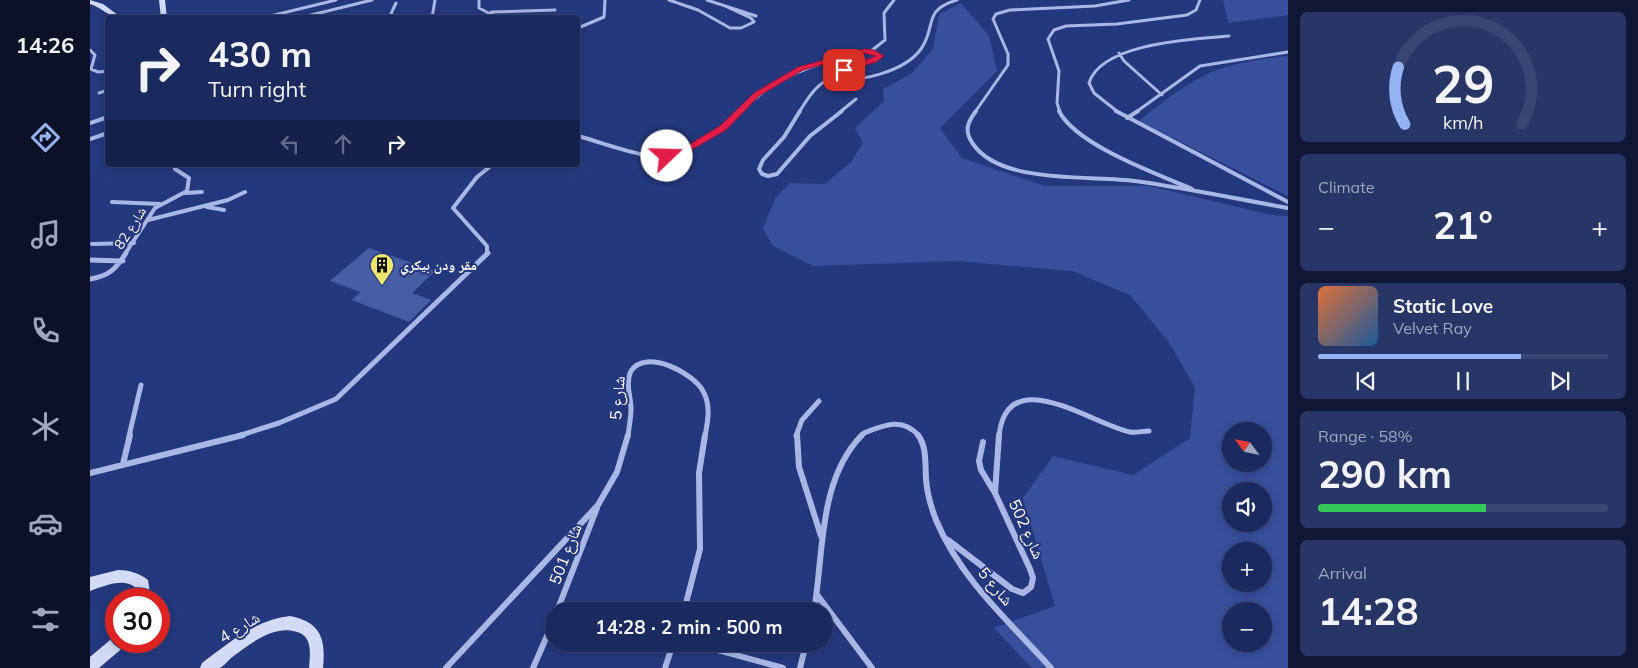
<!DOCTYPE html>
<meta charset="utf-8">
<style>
body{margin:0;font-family:Mulish,"Noto Naskh Arabic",sans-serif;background:#283667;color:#f1f3f6;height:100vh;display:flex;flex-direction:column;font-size:19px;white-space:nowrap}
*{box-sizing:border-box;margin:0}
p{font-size:16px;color:#a0a7bc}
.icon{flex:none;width:28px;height:28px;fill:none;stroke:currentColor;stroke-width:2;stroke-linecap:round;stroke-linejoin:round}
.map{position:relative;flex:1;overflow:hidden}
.details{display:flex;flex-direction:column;gap:12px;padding:12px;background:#0f1734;width:350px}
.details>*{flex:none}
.top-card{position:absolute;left:15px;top:15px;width:475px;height:152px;border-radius:5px;box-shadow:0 2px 12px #0003,0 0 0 1px #394673;background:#1b2a5e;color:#f1f3f6;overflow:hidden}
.needle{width:32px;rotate:303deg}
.buttons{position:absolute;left:1132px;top:422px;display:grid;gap:10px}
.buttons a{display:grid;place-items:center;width:50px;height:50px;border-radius:50%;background:#1b2a5e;box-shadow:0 2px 12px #0003,0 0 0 1px #394673;font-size:25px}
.speed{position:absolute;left:15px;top:588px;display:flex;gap:10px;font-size:25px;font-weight:700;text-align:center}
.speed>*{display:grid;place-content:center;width:65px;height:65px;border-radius:50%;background:#1b2a5e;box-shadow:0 2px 12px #0003,0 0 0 1px #394673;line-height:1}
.speed .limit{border:8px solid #d22;background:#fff;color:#111}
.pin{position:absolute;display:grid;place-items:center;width:42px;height:42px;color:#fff;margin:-21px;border-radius:10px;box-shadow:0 2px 8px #0006}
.me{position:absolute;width:55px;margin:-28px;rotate:69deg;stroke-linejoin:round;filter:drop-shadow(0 0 4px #0008)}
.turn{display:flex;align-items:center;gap:18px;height:105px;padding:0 20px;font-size:22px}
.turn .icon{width:65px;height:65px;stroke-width:2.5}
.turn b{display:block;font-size:35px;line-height:42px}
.lanes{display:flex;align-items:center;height:48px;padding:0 20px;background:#0003;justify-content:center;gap:25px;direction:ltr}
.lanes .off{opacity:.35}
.big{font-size:38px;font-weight:700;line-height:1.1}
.details .widget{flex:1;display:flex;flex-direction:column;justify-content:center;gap:8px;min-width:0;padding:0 18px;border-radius:8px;background:#283667}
.details .dial{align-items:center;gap:0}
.dial svg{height:130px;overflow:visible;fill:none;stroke:#394673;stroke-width:7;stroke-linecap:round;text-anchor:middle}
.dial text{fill:#f1f3f6;stroke:none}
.song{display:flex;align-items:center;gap:15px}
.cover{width:60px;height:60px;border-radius:8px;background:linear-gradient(135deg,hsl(20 70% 55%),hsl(210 70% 35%))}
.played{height:5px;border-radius:2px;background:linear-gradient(90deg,#95b2f1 70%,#394673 70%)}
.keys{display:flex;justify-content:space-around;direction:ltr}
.heat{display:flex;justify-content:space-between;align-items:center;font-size:28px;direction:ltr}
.charge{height:8px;border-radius:4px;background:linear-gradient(90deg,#34c759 58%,#394673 0)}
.trip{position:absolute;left:455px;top:602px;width:288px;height:50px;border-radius:25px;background:#1b2a5e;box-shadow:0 2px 12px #0003,0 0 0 1px #394673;font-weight:700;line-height:50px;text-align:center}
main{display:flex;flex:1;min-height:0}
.tabs{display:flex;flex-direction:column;width:90px;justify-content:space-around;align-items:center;background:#0b1126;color:#a0a7bc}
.tabs .icon{width:35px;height:35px}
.tabs .current{color:#95b2f1}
.tabs b{font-size:22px;color:#f1f3f6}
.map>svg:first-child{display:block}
</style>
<main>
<nav class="tabs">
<b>14:26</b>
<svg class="icon current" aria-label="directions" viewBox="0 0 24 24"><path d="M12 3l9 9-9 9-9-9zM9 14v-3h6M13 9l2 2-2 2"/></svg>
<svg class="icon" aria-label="music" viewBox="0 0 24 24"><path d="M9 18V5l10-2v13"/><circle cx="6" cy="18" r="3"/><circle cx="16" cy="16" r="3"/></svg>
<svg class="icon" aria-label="phone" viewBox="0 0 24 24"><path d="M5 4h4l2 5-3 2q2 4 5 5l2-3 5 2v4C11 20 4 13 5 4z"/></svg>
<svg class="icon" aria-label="climate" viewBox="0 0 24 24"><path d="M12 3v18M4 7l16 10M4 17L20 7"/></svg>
<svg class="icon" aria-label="car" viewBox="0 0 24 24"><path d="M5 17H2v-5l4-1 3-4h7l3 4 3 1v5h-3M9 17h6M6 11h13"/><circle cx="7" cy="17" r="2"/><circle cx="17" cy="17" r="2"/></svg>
<svg class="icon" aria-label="filters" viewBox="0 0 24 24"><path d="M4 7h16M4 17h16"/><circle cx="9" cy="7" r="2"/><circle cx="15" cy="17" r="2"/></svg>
</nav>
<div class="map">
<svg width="1198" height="668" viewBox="0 0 1198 668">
<rect width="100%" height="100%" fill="#24387d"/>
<path fill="#384f9b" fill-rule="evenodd" d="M 1133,0 L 1198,0 L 1198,15 L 1138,23 Z
M 871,3 L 899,36 L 907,71 L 850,128 L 872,158 L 955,186 L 1059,186 L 1181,215 L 1198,216 L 1198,668 L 942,668 L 904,628 L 965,606 L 933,498 L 963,456 L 1043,475 L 1100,438 L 1105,387 L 1078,341 L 1040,295 L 982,271 L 866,261 L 723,266 L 683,246 L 673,229 L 685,198 L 700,183 L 735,184 L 761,162 L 773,143 L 765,128 L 794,101 L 793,89 L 821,74 L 843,49 L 849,14 ZM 1141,431 L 1174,431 L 1174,464 L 1141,464 ZM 1141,491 L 1174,491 L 1174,524 L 1141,524 ZM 1141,551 L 1174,551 L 1174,584 L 1141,584 ZM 1141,611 L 1174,611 L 1174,644 L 1141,644 Z
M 1198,56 L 1198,196 L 1049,121 C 1104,76 1126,63 1198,56 Z"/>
<path fill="#485ea4" d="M 279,248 L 345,271 L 322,293 L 341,300 L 319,322 L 262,300 L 270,292 L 240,281 Z"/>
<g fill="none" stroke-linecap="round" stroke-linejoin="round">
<path stroke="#a9b7e5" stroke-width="3" d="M 389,0 L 389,8 L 408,18
M 579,0 L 608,10 L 640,28 L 651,28 L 664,22 L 661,18 L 635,6
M 617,0 L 666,16
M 401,12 L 465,10
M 172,18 L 246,0
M 209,18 L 282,0
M 284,18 L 294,18
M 299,18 L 306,3
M 342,18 L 345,0
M 488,28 L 514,17 L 515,0
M 0,50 L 5,55 L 1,69 L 8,72 L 18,71
M 781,51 L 795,40 L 794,13 L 804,0
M 1029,53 L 1034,61 L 1072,95
M 9,93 L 18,90
M 650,112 C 681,82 709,69 750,58 C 764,54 778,47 791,56 L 742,76 C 767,85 815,71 831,49 C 847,26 832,10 867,0
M 709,112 C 719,97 726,84 743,77
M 750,112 L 766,99
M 885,112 L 918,65 L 918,54 L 903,19 L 906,14 L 920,10 L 1005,6 L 1039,0
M 970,112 L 967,103 L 969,71 L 958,39 L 964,30 L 976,26 L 1027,24 L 1097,15 L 1106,10 L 1110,0
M 1028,112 L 1004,93 L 999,83 C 1011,43 1103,39 1139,36
M 1046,112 L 1110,66 L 1198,52"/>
<path stroke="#a9b7e5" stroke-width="4" d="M 710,111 L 694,137 L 673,160 L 669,169 L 672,174 L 678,176 L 687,174 L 720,136 L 752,111
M 886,111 C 877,123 874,131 883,144 C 911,185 1002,175 1045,181 C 1096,188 1147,199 1198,208
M 969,111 C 986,145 1067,174 1102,189
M 1026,111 L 1198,202
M 1037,118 L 1048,111
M 0,123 L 18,117
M 488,136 C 510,142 533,151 556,155 C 591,161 627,134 651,111
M 0,139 L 18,133
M 95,193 L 112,192
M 22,202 L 70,204
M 117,207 L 134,210
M 58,220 L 138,200 L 155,192
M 2,244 L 44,243
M 35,254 L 65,208 L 97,191 L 99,178 L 85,169 L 84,165
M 397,254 L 397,246 L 363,208 L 387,177 L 402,165"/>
<path stroke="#a9b7e5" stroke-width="5" d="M 0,260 L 33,261
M 0,279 C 19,276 26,269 36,253
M 39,436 L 51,385
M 148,436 L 189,423 L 246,399 L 398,253
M 538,436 C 539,427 541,418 541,409 C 541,397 535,383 541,371 C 556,348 603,373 613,391 C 621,405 618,421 615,436
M 706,436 L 712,420 L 729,401
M 771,436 L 774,433 C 794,425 813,417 829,436
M 909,436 C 917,361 1001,424 1040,432 C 1046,433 1053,431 1059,431"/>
<path stroke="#a9b7e5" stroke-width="6" d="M 707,435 L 709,467 L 731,536
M 828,435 C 837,447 835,464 836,479 C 837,493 841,507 846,520 C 871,580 919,621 961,668
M 33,464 L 40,435
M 0,473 L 153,435
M 905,493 L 909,435
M 858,540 L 922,589 L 933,593 L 941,587 L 943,578 L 940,569 L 905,493 L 891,470 L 889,461 L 893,442
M 728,596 L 782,668
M 467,611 L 507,508
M 594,611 L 610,549 L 609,473 L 615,435
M 724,611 C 734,552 728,480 772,435
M 606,644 L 693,668
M 356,668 L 508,505 L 527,472 L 538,435
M 443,668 L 464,620
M 575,668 L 583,644
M 710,668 L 716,644"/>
<path fill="#d2daf5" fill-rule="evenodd" d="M 0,0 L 13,4 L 32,18 C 20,18 11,7 0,4 Z
M 69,0 L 75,0 L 77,18 L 71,18 Z
M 28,570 C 39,570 49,573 58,580 L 61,599 L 47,599 L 46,588 C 34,577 14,586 0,591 L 0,577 Z
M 200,616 C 231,622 236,639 233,668 L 219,668 C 220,655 223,636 207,632 C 183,624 159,645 141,658 C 138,661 133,667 129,668 C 124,668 115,668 110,668 L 112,663 C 139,643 165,620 200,616 Z
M 26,635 L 26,641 L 37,641 L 35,646 L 9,668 L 0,668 L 0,657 Z"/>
</g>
<path fill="#e11d48" stroke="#92132f" d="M 774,49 L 784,50 L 794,56 L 786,62 L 754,72 L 752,72 L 752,69 L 786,56 L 774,53 L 713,70 L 669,96 L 636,130 L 596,153 L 577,159 L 573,156 L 590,150 L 630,126 L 664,93 L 708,67 Z"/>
<defs>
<g id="building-pin" transform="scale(1.25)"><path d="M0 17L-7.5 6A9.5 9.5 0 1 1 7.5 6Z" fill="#efe66d" stroke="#24387d"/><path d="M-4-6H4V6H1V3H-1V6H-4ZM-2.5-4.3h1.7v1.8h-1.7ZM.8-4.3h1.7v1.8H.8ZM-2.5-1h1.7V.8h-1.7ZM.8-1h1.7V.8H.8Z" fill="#111"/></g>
</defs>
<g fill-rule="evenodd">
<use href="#building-pin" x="292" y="265"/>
</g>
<g text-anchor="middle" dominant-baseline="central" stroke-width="4" stroke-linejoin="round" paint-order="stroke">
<g font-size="14" fill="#fff" stroke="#24387d">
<text transform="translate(40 228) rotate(-58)">شارع 82</text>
</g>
<g font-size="14" font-weight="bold" fill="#fff" stroke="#24387d" text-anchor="start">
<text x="310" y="265">مقر ودن بيكري</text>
</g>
<g font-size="16" fill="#fff" stroke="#24387d">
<text transform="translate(527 398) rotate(-85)">شارع 5</text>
<text transform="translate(937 529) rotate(66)">شارع 502</text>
<text transform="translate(475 554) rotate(-69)">شارع 501</text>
<text transform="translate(906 586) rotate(50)">شارع 5</text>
<text transform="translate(149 627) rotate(-31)">شارع 4</text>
</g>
</g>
</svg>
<div class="buttons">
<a><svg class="needle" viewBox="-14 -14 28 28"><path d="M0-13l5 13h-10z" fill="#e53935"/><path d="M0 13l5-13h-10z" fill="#a0a7bc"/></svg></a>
<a><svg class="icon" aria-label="sound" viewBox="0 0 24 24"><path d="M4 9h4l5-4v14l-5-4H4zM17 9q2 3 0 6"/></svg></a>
<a>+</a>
<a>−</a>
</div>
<div class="speed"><div class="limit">30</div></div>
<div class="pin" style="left:754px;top:70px;background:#d93025"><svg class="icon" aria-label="arrive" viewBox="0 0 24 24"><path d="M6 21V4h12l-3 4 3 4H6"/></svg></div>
<svg class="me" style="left:577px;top:156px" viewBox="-20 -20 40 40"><circle r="19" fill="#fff"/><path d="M0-13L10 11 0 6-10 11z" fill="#e11d48"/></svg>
<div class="trip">14:28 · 2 min · 500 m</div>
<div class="top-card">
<div class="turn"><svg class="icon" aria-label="right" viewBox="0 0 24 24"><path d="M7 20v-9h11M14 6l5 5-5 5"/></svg><div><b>430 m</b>Turn right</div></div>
<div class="lanes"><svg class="icon off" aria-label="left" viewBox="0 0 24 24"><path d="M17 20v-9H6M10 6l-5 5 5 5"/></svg><svg class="icon off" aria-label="ahead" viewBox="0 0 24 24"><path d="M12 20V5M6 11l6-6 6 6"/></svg><svg class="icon" aria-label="right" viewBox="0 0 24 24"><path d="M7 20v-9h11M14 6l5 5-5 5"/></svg></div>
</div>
</div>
<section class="details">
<div class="widget dial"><svg viewBox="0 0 100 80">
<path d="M14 69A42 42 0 1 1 86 69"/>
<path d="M14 69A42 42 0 0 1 10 34" stroke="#95b2f1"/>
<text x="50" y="56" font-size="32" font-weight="700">29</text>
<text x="50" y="72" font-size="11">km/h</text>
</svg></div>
<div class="widget"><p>Climate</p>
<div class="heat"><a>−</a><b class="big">21°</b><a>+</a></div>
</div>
<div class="widget">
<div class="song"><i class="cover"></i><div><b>Static Love</b><p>Velvet Ray</p></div></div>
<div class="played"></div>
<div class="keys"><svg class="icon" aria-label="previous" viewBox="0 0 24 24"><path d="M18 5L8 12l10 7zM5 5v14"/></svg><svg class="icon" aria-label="pause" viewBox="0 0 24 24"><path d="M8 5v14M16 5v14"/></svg><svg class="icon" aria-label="next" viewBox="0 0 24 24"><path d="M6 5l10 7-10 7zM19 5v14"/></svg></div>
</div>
<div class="widget"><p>Range · 58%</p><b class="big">290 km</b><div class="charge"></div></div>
<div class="widget"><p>Arrival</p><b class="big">14:28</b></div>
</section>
</main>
